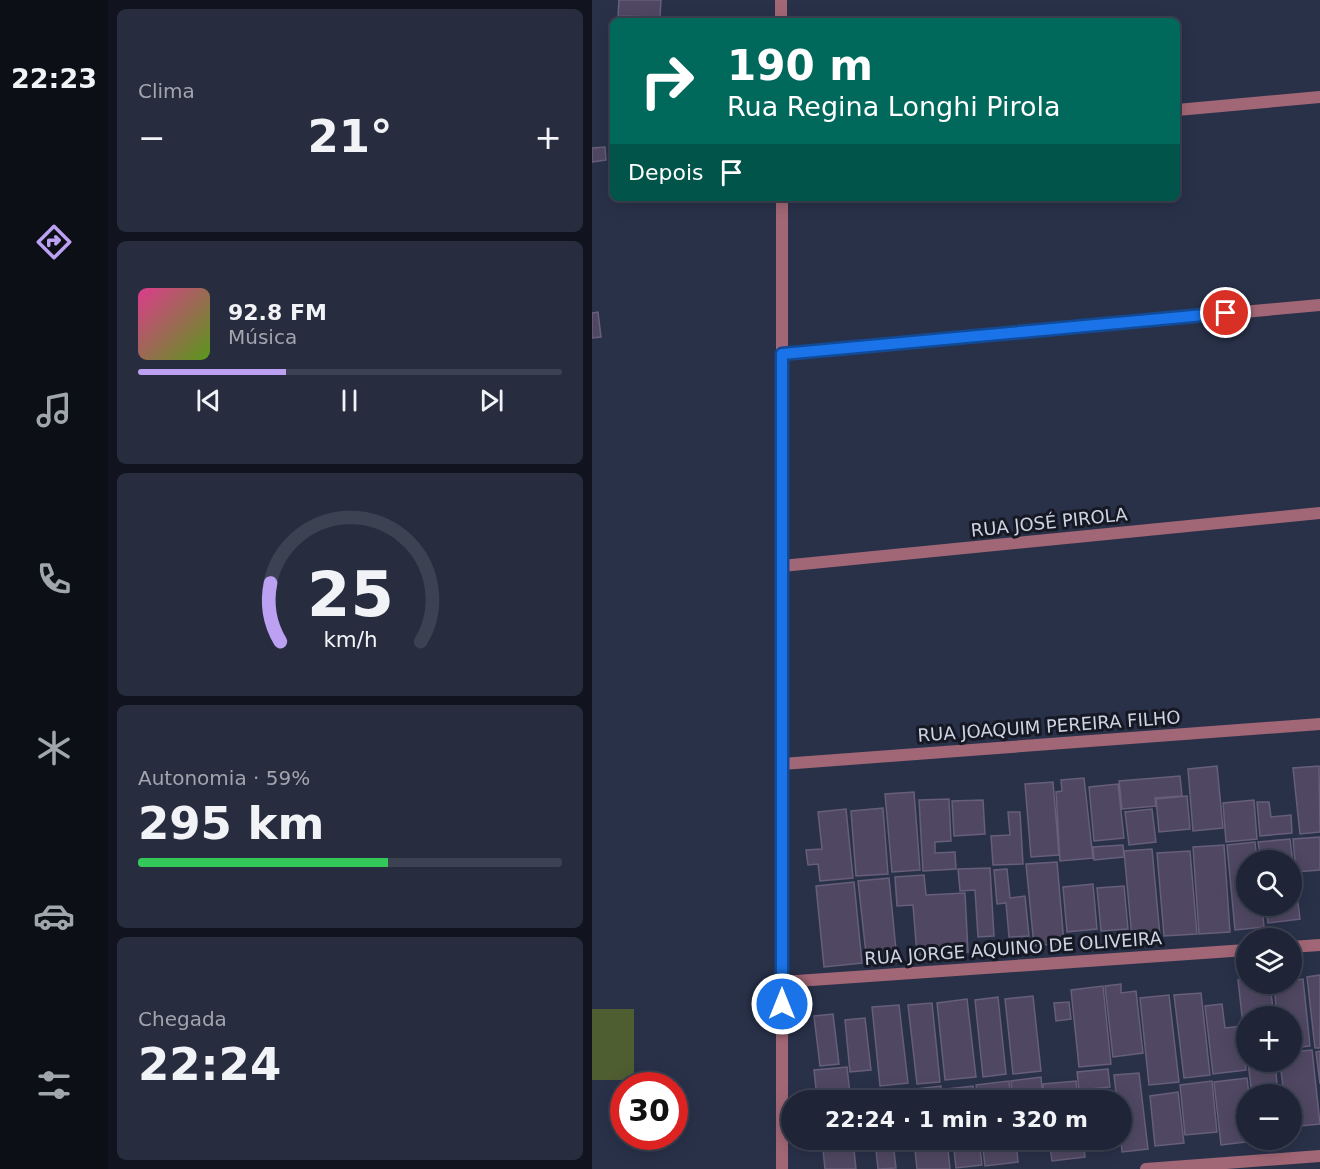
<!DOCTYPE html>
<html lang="pt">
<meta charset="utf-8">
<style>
body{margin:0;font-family:"DejaVu Sans",sans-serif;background:#272d3f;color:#f1f3f6;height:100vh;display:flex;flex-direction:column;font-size:22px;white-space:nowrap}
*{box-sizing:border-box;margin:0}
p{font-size:20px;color:#a1a5ad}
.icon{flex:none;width:33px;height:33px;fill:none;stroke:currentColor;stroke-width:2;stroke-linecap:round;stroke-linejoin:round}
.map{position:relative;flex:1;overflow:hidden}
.details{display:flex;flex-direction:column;gap:9px;padding:9px;background:#11141e;width:484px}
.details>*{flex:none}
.banner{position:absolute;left:18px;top:18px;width:570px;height:183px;border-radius:9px;box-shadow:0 3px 15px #0003,0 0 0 2px #3c4252;background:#00695c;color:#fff;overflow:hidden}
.buttons{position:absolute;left:644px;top:850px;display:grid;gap:12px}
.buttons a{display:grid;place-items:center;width:66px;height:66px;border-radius:50%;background:#1f2537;box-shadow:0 3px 15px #0003,0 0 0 2px #3c4252;font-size:30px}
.speed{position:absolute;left:18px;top:1072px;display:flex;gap:12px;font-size:30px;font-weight:700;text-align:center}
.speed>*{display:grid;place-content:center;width:78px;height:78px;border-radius:50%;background:#1f2537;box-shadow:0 3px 15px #0003,0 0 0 2px #3c4252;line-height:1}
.speed .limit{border:9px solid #d22;background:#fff;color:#111}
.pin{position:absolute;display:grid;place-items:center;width:51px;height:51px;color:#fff;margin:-26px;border:3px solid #fff;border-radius:50%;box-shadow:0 2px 6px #0007}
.me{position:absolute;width:66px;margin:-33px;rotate:0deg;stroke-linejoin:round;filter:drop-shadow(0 0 4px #0008)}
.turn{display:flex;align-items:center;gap:21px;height:126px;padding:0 18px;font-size:27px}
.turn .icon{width:78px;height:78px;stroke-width:2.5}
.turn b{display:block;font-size:42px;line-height:51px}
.then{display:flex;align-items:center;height:57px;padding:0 18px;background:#0003;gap:12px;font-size:22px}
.big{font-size:45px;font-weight:600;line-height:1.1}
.details .card{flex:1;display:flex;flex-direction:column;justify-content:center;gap:9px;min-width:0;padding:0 21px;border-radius:9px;background:#272d3f}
.details .dial{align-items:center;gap:0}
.dial svg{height:156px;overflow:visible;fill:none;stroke:#3c4252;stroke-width:7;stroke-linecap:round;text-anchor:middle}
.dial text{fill:#f1f3f6;stroke:none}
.song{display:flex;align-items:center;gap:18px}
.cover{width:72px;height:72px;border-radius:9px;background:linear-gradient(135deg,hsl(330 70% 55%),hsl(90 70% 35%))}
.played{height:6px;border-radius:3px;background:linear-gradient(90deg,#bca0f2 35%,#3c4252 35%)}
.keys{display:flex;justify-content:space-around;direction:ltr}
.heat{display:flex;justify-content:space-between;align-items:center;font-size:33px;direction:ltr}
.charge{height:9px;border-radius:4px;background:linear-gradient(90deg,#34c759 59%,#3c4252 0)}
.trip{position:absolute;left:189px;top:1090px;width:351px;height:60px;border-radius:30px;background:#1f2537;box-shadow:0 3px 15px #0003,0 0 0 2px #3c4252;font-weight:600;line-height:60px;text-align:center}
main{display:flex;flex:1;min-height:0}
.dock{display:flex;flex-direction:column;width:108px;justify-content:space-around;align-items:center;background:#0c0f16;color:#a1a5ad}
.dock .icon{width:42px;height:42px}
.dock .active{color:#bca0f2}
.dock b{font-size:27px;color:#f1f3f6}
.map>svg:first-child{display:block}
</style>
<main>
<nav class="dock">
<b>22:23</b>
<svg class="icon active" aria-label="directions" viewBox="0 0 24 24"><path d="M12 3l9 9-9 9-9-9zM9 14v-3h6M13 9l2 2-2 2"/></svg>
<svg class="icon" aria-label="music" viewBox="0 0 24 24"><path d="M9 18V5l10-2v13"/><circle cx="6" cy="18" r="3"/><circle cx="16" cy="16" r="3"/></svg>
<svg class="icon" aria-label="phone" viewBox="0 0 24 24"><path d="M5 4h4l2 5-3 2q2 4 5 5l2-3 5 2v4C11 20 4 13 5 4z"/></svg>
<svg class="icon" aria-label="climate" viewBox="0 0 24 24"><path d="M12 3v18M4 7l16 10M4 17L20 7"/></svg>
<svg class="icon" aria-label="car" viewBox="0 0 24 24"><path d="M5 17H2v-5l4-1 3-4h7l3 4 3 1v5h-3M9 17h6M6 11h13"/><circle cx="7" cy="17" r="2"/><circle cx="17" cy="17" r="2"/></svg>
<svg class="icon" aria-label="filters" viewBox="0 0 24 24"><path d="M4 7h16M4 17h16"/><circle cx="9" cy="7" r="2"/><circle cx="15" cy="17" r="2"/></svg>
</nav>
<section class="details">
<div class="card"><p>Clima</p>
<div class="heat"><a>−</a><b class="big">21°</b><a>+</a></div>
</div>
<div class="card">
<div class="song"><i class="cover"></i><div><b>92.8 FM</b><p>Música</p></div></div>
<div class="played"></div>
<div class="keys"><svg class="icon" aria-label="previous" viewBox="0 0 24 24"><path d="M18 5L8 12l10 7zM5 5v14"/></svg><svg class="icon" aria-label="pause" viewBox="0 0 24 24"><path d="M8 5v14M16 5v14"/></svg><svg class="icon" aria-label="next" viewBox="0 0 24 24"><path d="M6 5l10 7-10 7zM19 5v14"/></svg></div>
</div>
<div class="card dial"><svg viewBox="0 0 100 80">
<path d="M14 69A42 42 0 1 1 86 69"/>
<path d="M14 69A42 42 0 0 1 9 39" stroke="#bca0f2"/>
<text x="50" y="56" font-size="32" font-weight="700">25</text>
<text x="50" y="72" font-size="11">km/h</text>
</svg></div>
<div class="card"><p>Autonomia · 59%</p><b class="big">295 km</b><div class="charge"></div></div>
<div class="card"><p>Chegada</p><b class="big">22:24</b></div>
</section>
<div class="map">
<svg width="728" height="1169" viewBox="0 0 728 1169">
<rect width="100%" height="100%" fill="#293149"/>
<path fill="#4f5e31" d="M 0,1009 L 42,1009 L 42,1080 L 0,1080 Z"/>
<path fill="#504863" stroke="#665e7a" stroke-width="1.5" d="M 27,0 L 69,0 L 68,17 L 26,16 Z
M 13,147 L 14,160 L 0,162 L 0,148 Z
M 6,312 L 9,337 L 0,338 L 0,313 Z
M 625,766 L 631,828 L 601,831 L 596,769 Z
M 727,766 L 728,832 L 708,834 L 701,768 Z
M 588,776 L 590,796 L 563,798 L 564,806 L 530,809 L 527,781 Z
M 492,778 L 501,858 L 468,861 L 464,792 L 470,791 L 469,780 Z
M 461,782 L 467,855 L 439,857 L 433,784 Z
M 526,784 L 532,838 L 502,841 L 497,787 Z
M 322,792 L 328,870 L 300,872 L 293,794 Z
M 595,796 L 598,829 L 567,832 L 564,799 Z
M 357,799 L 359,841 L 343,842 L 343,853 L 363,852 L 364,869 L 331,871 L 327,800 Z
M 391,800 L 393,834 L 362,836 L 360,801 Z
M 662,800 L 665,839 L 634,842 L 631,803 Z
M 665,802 L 677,802 L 679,817 L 699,815 L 700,833 L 668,836 Z
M 291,808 L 296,874 L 264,876 L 259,811 Z
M 254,809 L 261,878 L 228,881 L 226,864 L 216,865 L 214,850 L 230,849 L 226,812 Z
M 560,809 L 564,842 L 537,845 L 533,812 Z
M 416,812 L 428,812 L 431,864 L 401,865 L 399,836 L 418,835 Z
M 728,837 L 728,870 L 704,872 L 701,839 Z
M 698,839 L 708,919 L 676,923 L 674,906 L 699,906 L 699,861 L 669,861 L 666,842 Z
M 663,842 L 665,861 L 654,861 L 654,906 L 670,906 L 672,927 L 643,930 L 635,845 Z
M 531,845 L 532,857 L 502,860 L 501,847 Z
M 632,845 L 638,932 L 607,934 L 601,847 Z
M 560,849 L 568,936 L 540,938 L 532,851 Z
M 598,851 L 605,934 L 572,936 L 565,853 Z
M 465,862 L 472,943 L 442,946 L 434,864 Z
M 398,868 L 402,936 L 386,937 L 383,890 L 368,891 L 366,869 Z
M 415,869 L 418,898 L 433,896 L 437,936 L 417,937 L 414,903 L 405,904 L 402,870 Z
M 332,875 L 334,895 L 373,893 L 376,952 L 325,955 L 321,905 L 305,906 L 303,877 Z
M 297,878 L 305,960 L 275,963 L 266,881 Z
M 262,882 L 270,963 L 232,967 L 224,886 Z
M 501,884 L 505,929 L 475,932 L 471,887 Z
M 532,886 L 536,929 L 509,931 L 505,888 Z
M 728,975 L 728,1048 L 723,1048 L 715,977 Z
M 654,979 L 654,984 L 678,984 L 682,1017 L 654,1017 L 654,1052 L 646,980 Z
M 711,979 L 718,1046 L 699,1048 L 699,1017 L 685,1017 L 682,984 L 699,984 L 699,981 Z
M 529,984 L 529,993 L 544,991 L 551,1053 L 521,1057 L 513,986 Z
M 511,986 L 519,1064 L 487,1067 L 479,990 Z
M 609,993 L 618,1075 L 592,1078 L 582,995 Z
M 577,995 L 587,1082 L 557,1085 L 548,998 Z
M 441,996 L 449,1071 L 421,1074 L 413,999 Z
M 406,997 L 414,1074 L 391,1077 L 383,1000 Z
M 375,999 L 384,1077 L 353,1080 L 345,1003 Z
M 477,1002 L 479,1019 L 464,1021 L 462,1003 Z
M 340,1003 L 348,1082 L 325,1084 L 316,1005 Z
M 630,1004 L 633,1028 L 649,1026 L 654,1070 L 621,1074 L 613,1006 Z
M 307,1005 L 316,1083 L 288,1086 L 280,1007 Z
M 241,1014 L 247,1064 L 228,1066 L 222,1016 Z
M 273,1018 L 279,1070 L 258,1072 L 253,1020 Z
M 720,1050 L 728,1124 L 699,1127 L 699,1095 L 692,1095 L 688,1062 L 699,1062 L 699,1052 Z
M 728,1051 L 728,1084 L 724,1052 Z
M 656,1062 L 683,1062 L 686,1095 L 660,1095 Z
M 255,1067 L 258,1094 L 225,1098 L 222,1070 Z
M 516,1069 L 518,1087 L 487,1090 L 485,1072 Z
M 547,1073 L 556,1149 L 530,1152 L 529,1140 L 530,1101 L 525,1101 L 522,1075 Z
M 449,1077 L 451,1101 L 421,1101 L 419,1081 Z
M 655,1078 L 657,1095 L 654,1095 L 654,1140 L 662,1140 L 662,1141 L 629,1145 L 622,1082 Z
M 417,1081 L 419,1101 L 386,1101 L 384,1085 Z
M 484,1081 L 486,1101 L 453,1101 L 451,1084 Z
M 620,1081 L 625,1132 L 593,1135 L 588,1085 Z
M 349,1086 L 350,1101 L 318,1101 L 316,1090 Z
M 381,1086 L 383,1101 L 357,1101 L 355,1089 Z
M 312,1091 L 313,1101 L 279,1101 L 278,1095 Z
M 586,1092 L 592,1143 L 563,1146 L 558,1096 Z
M 269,1096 L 269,1101 L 245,1101 L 245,1099 Z
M 230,1140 L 261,1140 L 264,1169 L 233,1169 Z
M 283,1140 L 316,1140 L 301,1142 L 304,1168 L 286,1169 Z
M 322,1140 L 355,1140 L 358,1169 L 325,1169 Z
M 361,1140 L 387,1140 L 390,1165 L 364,1168 Z
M 390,1140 L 424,1140 L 426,1162 L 393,1166 Z
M 457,1140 L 491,1140 L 493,1157 L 460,1161 Z
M 494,1140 L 508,1140 L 508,1147 L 495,1148 Z"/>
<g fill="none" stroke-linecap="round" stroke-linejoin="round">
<path stroke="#a26776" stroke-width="12" d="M 189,0 L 189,21
M 585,110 L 728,97
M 190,198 L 190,1169
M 190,354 L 728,305
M 190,566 L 728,513
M 190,764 L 728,724
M 699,947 L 728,945
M 190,982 L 654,950
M 554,1169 L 728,1156"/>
</g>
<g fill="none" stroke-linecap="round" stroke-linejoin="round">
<g stroke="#114b97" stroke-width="15">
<path id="route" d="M 190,1004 L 190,354 L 634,313"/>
</g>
<use href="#route" stroke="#1a73e8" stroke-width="10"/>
</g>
<g text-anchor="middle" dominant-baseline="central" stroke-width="6" stroke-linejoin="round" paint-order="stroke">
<g font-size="18" fill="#cdd3e3" stroke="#161924">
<text transform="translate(457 522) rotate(-6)">RUA JOSÉ PIROLA</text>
<text transform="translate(457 726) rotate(-4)">RUA JOAQUIM PEREIRA FILHO</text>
<text transform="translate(421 948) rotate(-4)">RUA JORGE AQUINO DE OLIVEIRA</text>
</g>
</g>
</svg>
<div class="buttons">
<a><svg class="icon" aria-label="search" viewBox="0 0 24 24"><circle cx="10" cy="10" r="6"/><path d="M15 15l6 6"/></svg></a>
<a><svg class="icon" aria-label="layers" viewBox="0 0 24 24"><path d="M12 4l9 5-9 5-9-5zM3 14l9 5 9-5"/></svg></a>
<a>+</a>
<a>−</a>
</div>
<div class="speed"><div class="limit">30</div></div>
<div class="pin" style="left:634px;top:313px;background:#d93025"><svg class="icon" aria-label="arrive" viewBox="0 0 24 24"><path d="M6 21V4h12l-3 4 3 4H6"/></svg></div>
<svg class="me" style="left:190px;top:1004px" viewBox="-20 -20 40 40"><circle r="17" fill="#1a73e8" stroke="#fff" stroke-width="3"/><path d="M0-11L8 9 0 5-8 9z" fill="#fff"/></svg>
<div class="trip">22:24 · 1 min · 320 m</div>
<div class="banner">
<div class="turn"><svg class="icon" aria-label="right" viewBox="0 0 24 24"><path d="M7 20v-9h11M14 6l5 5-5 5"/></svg><div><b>190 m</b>Rua Regina Longhi Pirola</div></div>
<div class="then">Depois<svg class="icon" aria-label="arrive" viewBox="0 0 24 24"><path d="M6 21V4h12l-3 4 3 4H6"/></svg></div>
</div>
</div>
</main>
